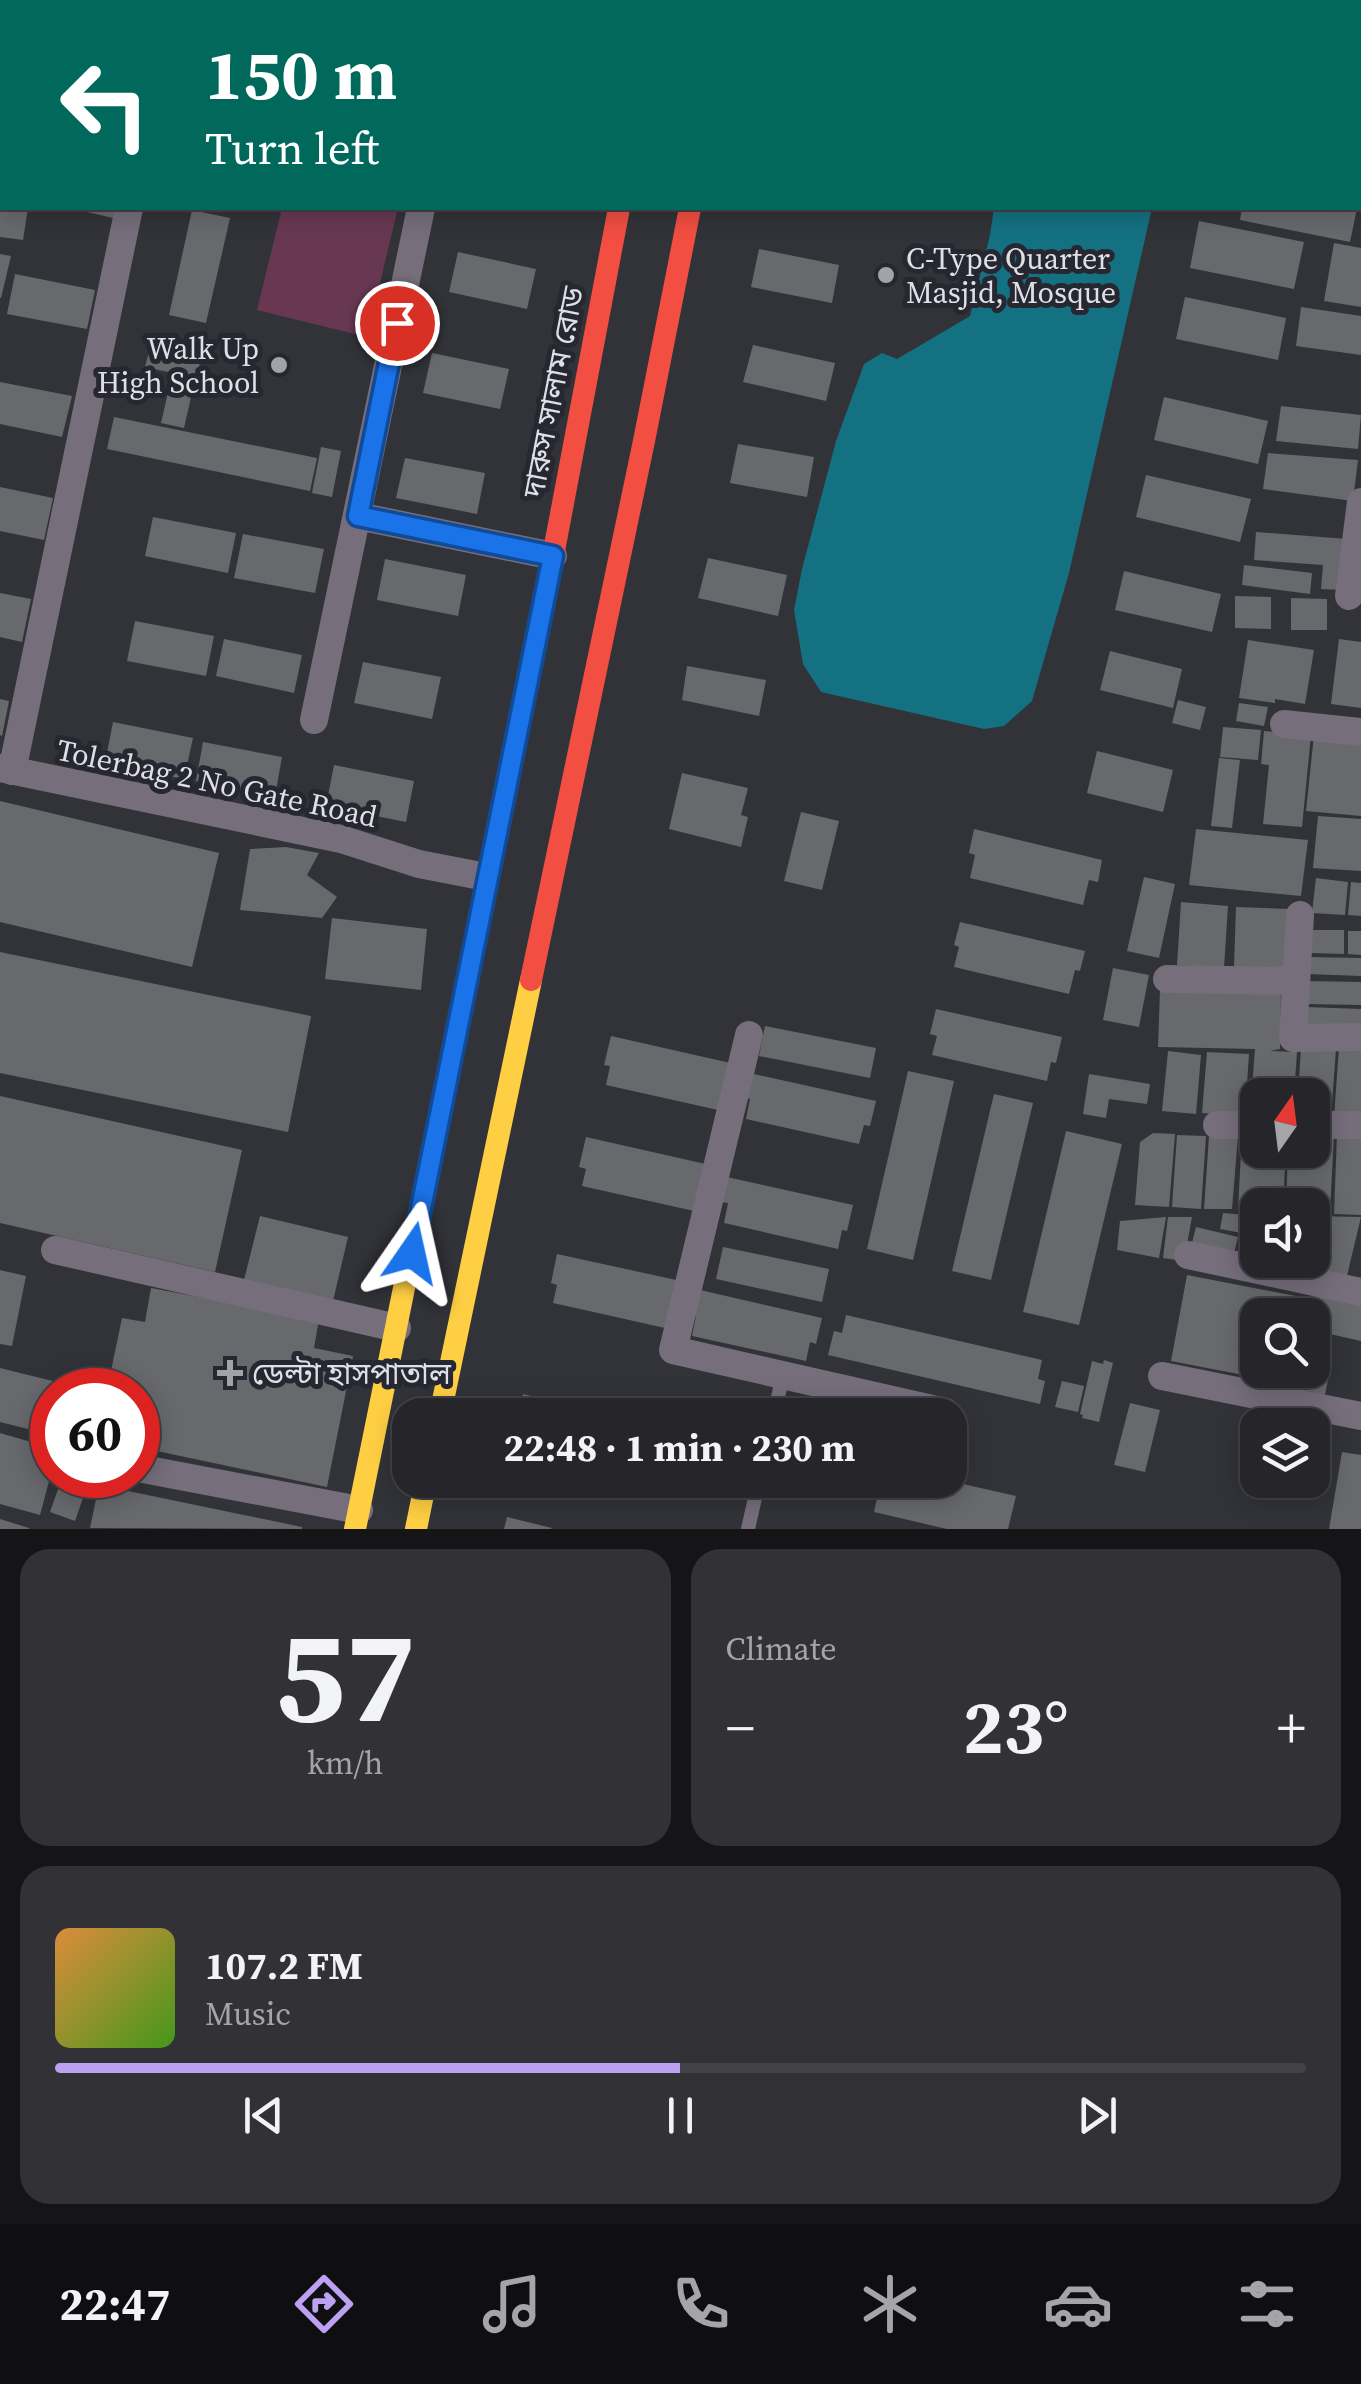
<!DOCTYPE html>
<meta charset="utf-8">
<style>
body{margin:0;font-family:"Source Serif 4","Noto Sans Bengali",serif;background:#323236;color:#f1f3f6;height:100vh;display:flex;flex-direction:column;font-size:38px;white-space:nowrap}
*{box-sizing:border-box;margin:0}
p{font-size:32px;color:#a4a5a8}
.icon{flex:none;width:55px;height:55px;fill:none;stroke:currentColor;stroke-width:2;stroke-linecap:round;stroke-linejoin:round}
.map{position:relative;height:1529px;overflow:hidden}
.panel{display:flex;flex-direction:column;gap:20px;padding:20px;background:#151517;flex:1}
.panel>*{flex:none}
.banner{position:absolute;left:0px;top:0px;width:1362px;height:210px;box-shadow:0 5px 25px #0003,0 0 0 2px #424347;background:#00695c;color:#fff;overflow:hidden}
.needle{width:65px;rotate:14deg}
.buttons{position:absolute;left:1240px;top:1078px;display:grid;gap:20px}
.buttons a{display:grid;place-items:center;width:90px;height:90px;border-radius:20px;background:#26262a;box-shadow:0 5px 25px #0003,0 0 0 2px #424347;font-size:50px}
.speed{position:absolute;left:30px;top:1368px;display:flex;gap:20px;font-size:50px;font-weight:700;text-align:center}
.speed>*{display:grid;place-content:center;width:130px;height:130px;border-radius:50%;background:#26262a;box-shadow:0 5px 25px #0003,0 0 0 2px #424347;line-height:1}
.speed .limit{border:15px solid #d22;background:#fff;color:#111}
.pin{position:absolute;display:grid;place-items:center;width:85px;height:85px;color:#fff;margin:-42px;border:5px solid #fff;border-radius:50%;box-shadow:0 2px 10px #0007}
.me{position:absolute;width:110px;margin:-55px;rotate:11deg;stroke-linejoin:round;filter:drop-shadow(0 0 8px #0008)}
.turn{display:flex;align-items:center;gap:35px;height:210px;padding:0 40px;font-size:45px}
.turn .icon{width:130px;height:130px;stroke-width:2.5}
.turn b{display:block;font-size:70px;line-height:85px}
.big{font-size:75px;font-weight:700;line-height:1.1}
.panel .tile{flex:1;display:flex;flex-direction:column;justify-content:center;gap:15px;min-width:0;padding:0 35px;border-radius:30px;background:#323236}
.panel .dial{align-items:center;gap:0}
.dial b{font-size:130px;line-height:1}
.song{display:flex;align-items:center;gap:30px}
.cover{width:120px;height:120px;border-radius:15px;background:linear-gradient(135deg,hsl(30 70% 55%),hsl(100 70% 35%))}
.played{height:10px;border-radius:5px;background:linear-gradient(90deg,#bca0f2 50%,#424347 50%)}
.keys{display:flex;justify-content:space-around;direction:ltr}
.heat{display:flex;justify-content:space-between;align-items:center;font-size:55px;direction:ltr}
.panel .tiles{flex:1;display:grid;gap:20px;grid-template-columns:1fr 1fr}
.tile:last-child{grid-column:span 2}
.trip{position:absolute;left:392px;top:1398px;width:575px;height:100px;border-radius:30px;background:#26262a;box-shadow:0 5px 25px #0003,0 0 0 2px #424347;font-weight:700;line-height:100px;text-align:center}
.menu{display:flex;height:160px;justify-content:space-around;align-items:center;background:#0f0f11;color:#a4a5a8}
.menu .icon{width:70px;height:70px}
.menu .current{color:#bca0f2}
.menu b{font-size:45px;color:#f1f3f6}
.map>svg:first-child{display:block}
</style>
<div class="map">
<svg width="1361" height="1529" viewBox="0 0 1361 1529">
<rect width="100%" height="100%" fill="#323338"/>
<path fill="#683852" d="M 282,208 L 398,208 L 367,337 L 257,310 Z"/>
<path fill="#147182" d="M 994,208 L 1152,208 L 1069,573 L 1032,701 L 1004,726 L 984,729 L 821,692 L 803,664 L 794,610 L 802,569 L 836,441 L 864,364 L 882,353 L 897,359 L 970,316 L 990,235 Z"/>
<path fill="#67696d" d="M 0,208 L 28,208 L 23,240 L 0,237 Z
M 71,208 L 124,208 L 121,220 Z
M 1242,208 L 1357,208 L 1350,242 L 1240,220 Z
M 192,210 L 230,218 L 206,323 L 169,315 Z
M 1199,221 L 1304,242 L 1294,289 L 1190,268 Z
M 1334,243 L 1361,248 L 1361,307 L 1324,301 Z
M 759,249 L 839,265 L 832,303 L 751,287 Z
M 458,252 L 536,269 L 527,309 L 449,292 Z
M 0,254 L 11,256 L 1,298 L 0,298 Z
M 15,274 L 95,290 L 87,329 L 7,314 Z
M 1185,297 L 1286,318 L 1278,360 L 1176,339 Z
M 1301,307 L 1361,316 L 1361,355 L 1296,346 Z
M 151,344 L 202,355 L 196,378 L 145,367 Z
M 753,345 L 835,363 L 826,401 L 743,382 Z
M 432,353 L 509,369 L 500,409 L 423,393 Z
M 172,375 L 195,380 L 184,428 L 161,423 Z
M 0,382 L 72,396 L 62,437 L 0,424 Z
M 1164,397 L 1268,421 L 1258,464 L 1154,440 Z
M 1281,406 L 1361,415 L 1358,449 L 1276,441 Z
M 114,417 L 317,458 L 310,491 L 107,449 Z
M 738,444 L 814,457 L 807,497 L 730,483 Z
M 321,447 L 341,451 L 332,497 L 312,493 Z
M 1268,453 L 1358,460 L 1353,501 L 1263,489 Z
M 405,458 L 485,473 L 477,514 L 396,498 Z
M 1146,475 L 1251,499 L 1240,542 L 1136,517 Z
M 0,487 L 53,498 L 44,540 L 0,531 Z
M 153,517 L 236,533 L 228,573 L 145,556 Z
M 1256,532 L 1347,539 L 1342,590 L 1321,589 L 1323,565 L 1254,560 Z
M 243,534 L 324,549 L 315,593 L 234,578 Z
M 708,558 L 787,575 L 778,616 L 698,598 Z
M 385,559 L 466,575 L 458,616 L 377,600 Z
M 1244,565 L 1312,573 L 1310,594 L 1242,585 Z
M 1124,571 L 1221,594 L 1212,632 L 1115,610 Z
M 0,593 L 31,599 L 22,642 L 0,637 Z
M 1235,596 L 1271,597 L 1271,629 L 1235,628 Z
M 1291,598 L 1327,599 L 1327,630 L 1291,630 Z
M 135,621 L 214,636 L 206,676 L 127,661 Z
M 224,639 L 302,655 L 294,693 L 216,676 Z
M 1339,639 L 1361,642 L 1361,708 L 1331,704 Z
M 1248,640 L 1314,650 L 1305,704 L 1275,699 L 1275,703 L 1239,698 Z
M 1110,651 L 1182,669 L 1173,708 L 1100,690 Z
M 363,662 L 441,677 L 432,719 L 354,703 Z
M 687,666 L 766,680 L 759,716 L 682,700 Z
M 0,699 L 9,701 L 2,736 L 0,735 Z
M 1178,700 L 1206,707 L 1200,730 L 1172,723 Z
M 1239,703 L 1268,707 L 1264,726 L 1236,721 Z
M 113,722 L 193,738 L 184,779 L 105,763 Z
M 1223,727 L 1261,730 L 1258,760 L 1220,757 Z
M 1264,731 L 1311,735 L 1302,827 L 1263,824 L 1269,765 L 1261,764 Z
M 1314,735 L 1361,739 L 1361,816 L 1306,811 Z
M 203,742 L 282,757 L 275,796 L 196,781 Z
M 1097,751 L 1173,770 L 1163,812 L 1087,793 Z
M 1219,758 L 1240,760 L 1232,828 L 1211,826 Z
M 334,765 L 414,781 L 406,822 L 326,806 Z
M 682,773 L 748,788 L 741,815 L 748,817 L 741,847 L 669,829 Z
M 0,801 L 219,853 L 192,967 L 0,922 Z
M 801,812 L 839,821 L 822,890 L 784,881 Z
M 1318,816 L 1361,819 L 1361,871 L 1313,868 Z
M 974,829 L 1102,860 L 1098,882 L 1089,880 L 1083,905 L 970,878 L 975,855 L 969,853 Z
M 1196,829 L 1308,840 L 1301,896 L 1189,885 Z
M 286,847 L 319,853 L 307,875 L 337,897 L 322,918 L 240,910 L 250,849 Z
M 1144,877 L 1175,884 L 1159,958 L 1127,951 Z
M 1316,878 L 1348,882 L 1345,915 L 1312,913 Z
M 1351,882 L 1361,883 L 1361,916 L 1348,915 Z
M 1181,902 L 1228,906 L 1224,968 L 1177,965 Z
M 1236,907 L 1289,909 L 1287,969 L 1234,967 Z
M 332,918 L 427,929 L 421,990 L 325,979 Z
M 960,922 L 1085,951 L 1080,971 L 1075,970 L 1069,994 L 954,967 L 959,947 L 954,945 Z
M 1310,930 L 1344,930 L 1344,954 L 1309,953 Z
M 1348,931 L 1361,931 L 1361,955 L 1348,954 Z
M 0,952 L 311,1016 L 288,1132 L 0,1073 Z
M 1308,957 L 1361,958 L 1361,976 L 1307,974 Z
M 1113,968 L 1149,975 L 1139,1027 L 1103,1020 Z
M 1306,981 L 1361,982 L 1361,1005 L 1306,1004 Z
M 1160,990 L 1281,992 L 1280,1049 L 1270,1051 L 1297,1052 L 1294,1095 L 1258,1095 L 1258,1114 L 1250,1113 L 1255,1049 L 1158,1047 Z
M 1306,1007 L 1361,1009 L 1361,1028 L 1306,1026 Z
M 936,1009 L 1062,1037 L 1056,1063 L 1051,1062 L 1047,1081 L 932,1055 L 937,1036 L 930,1034 Z
M 765,1026 L 876,1048 L 870,1078 L 759,1056 Z
M 611,1036 L 735,1064 L 718,1110 L 606,1085 L 610,1066 L 604,1065 Z
M 1339,1047 L 1361,1048 L 1361,1119 L 1334,1117 Z
M 1301,1048 L 1336,1049 L 1331,1117 L 1312,1116 L 1312,1095 L 1298,1095 Z
M 1168,1051 L 1201,1055 L 1196,1114 L 1162,1111 Z
M 1207,1052 L 1249,1054 L 1245,1115 L 1202,1113 Z
M 908,1071 L 954,1081 L 913,1260 L 867,1249 Z
M 749,1073 L 876,1101 L 870,1126 L 864,1125 L 859,1144 L 746,1119 L 750,1099 L 744,1098 Z
M 1089,1074 L 1150,1084 L 1147,1104 L 1109,1099 L 1106,1118 L 1083,1114 Z
M 994,1094 L 1033,1103 L 991,1280 L 952,1271 Z
M 0,1096 L 242,1150 L 215,1272 L 0,1223 Z
M 1066,1131 L 1122,1144 L 1079,1325 L 1023,1312 Z
M 1153,1133 L 1175,1134 L 1169,1207 L 1135,1205 L 1140,1142 Z
M 1242,1134 L 1258,1135 L 1258,1150 L 1286,1150 L 1283,1205 L 1258,1205 L 1258,1209 L 1238,1209 Z
M 1337,1134 L 1361,1134 L 1361,1215 L 1334,1214 Z
M 1177,1135 L 1206,1136 L 1201,1209 L 1172,1207 Z
M 1312,1135 L 1334,1135 L 1330,1211 L 1312,1211 L 1312,1205 L 1286,1205 L 1288,1150 L 1312,1150 Z
M 1209,1136 L 1238,1136 L 1232,1209 L 1204,1209 Z
M 586,1137 L 710,1165 L 694,1211 L 582,1186 L 586,1169 L 579,1167 Z
M 727,1177 L 853,1205 L 847,1231 L 842,1230 L 838,1249 L 724,1223 L 728,1203 L 721,1202 Z
M 1223,1213 L 1258,1216 L 1258,1236 L 1220,1229 Z
M 260,1216 L 348,1237 L 333,1301 L 244,1280 Z
M 1312,1216 L 1361,1217 L 1346,1280 L 1269,1260 L 1312,1260 Z
M 1166,1217 L 1159,1258 L 1117,1250 L 1120,1221 Z
M 1168,1217 L 1192,1217 L 1184,1261 L 1163,1258 Z
M 1196,1227 L 1238,1237 L 1234,1253 L 1192,1243 Z
M 1244,1236 L 1258,1239 L 1258,1259 L 1239,1255 Z
M 723,1247 L 829,1269 L 822,1302 L 716,1279 Z
M 557,1254 L 681,1281 L 665,1328 L 553,1303 L 557,1285 L 551,1283 Z
M 0,1270 L 26,1276 L 12,1346 L 0,1344 Z
M 1187,1275 L 1296,1296 L 1293,1315 L 1258,1315 L 1258,1370 L 1283,1370 L 1280,1382 L 1171,1361 Z
M 151,1288 L 319,1319 L 314,1348 L 353,1356 L 327,1487 L 138,1447 L 138,1390 L 107,1390 L 122,1318 L 145,1322 Z
M 696,1289 L 822,1318 L 816,1344 L 810,1342 L 806,1361 L 692,1336 L 696,1316 L 690,1314 Z
M 1312,1294 L 1361,1305 L 1361,1341 L 1312,1330 L 1312,1315 L 1307,1315 Z
M 846,1315 L 1042,1360 L 1038,1379 L 1045,1381 L 1040,1404 L 828,1355 L 834,1331 L 842,1333 Z
M 1104,1360 L 1113,1363 L 1099,1422 L 1082,1418 L 1083,1415 L 1080,1414 L 1092,1361 L 1103,1364 Z
M 1312,1365 L 1330,1370 L 1325,1395 L 1290,1387 L 1293,1370 L 1312,1370 Z
M 0,1368 L 85,1389 L 85,1390 L 52,1390 L 52,1435 L 0,1422 Z
M 1062,1381 L 1084,1386 L 1078,1412 L 1055,1407 Z
M 523,1394 L 608,1414 L 608,1415 L 510,1415 L 512,1407 L 520,1409 Z
M 1130,1403 L 1160,1410 L 1145,1472 L 1114,1465 Z
M 0,1433 L 52,1448 L 52,1470 L 40,1515 L 0,1504 Z
M 1342,1452 L 1361,1455 L 1361,1529 L 1329,1529 Z
M 63,1475 L 91,1475 L 75,1521 L 50,1512 Z
M 881,1480 L 945,1480 L 1016,1496 L 1008,1529 L 947,1529 L 874,1512 Z
M 99,1485 L 302,1527 L 302,1529 L 90,1528 Z
M 507,1517 L 552,1528 L 551,1529 L 504,1529 Z
M 0,1519 L 29,1528 L 29,1529 L 0,1529 Z"/>
<g fill="none" stroke-linecap="round" stroke-linejoin="round">
<path stroke="#766e7b" stroke-width="14" d="M 774,1415 L 783,1375
M 748,1529 L 759,1480"/>
<path stroke="#766e7b" stroke-width="28" d="M 960,0 L 974,2
M 170,2 L 171,0
M 463,2 L 464,0
M 1360,103 L 1361,104
M 358,516 L 553,556
M 1349,596 L 1361,502
M 314,720 L 421,208
M 1284,724 L 1361,732
M 0,768 L 341,839 L 419,864 L 486,877
M 12,771 L 129,208
M 1300,915 L 1293,1038 L 1361,1037
M 1167,979 L 1296,981
M 749,1035 L 673,1350 L 945,1412
M 1217,1125 L 1258,1125
M 1312,1125 L 1361,1125
M 55,1250 L 397,1328
M 1188,1255 L 1361,1292
M 1162,1376 L 1361,1416
M 138,1468 L 359,1510"/>
<path stroke="#ffcf43" stroke-width="22" d="M 658,0 L 658,2
M 732,2 L 733,0
M 440,1415 L 531,980
M 355,1529 L 501,811
M 416,1529 L 426,1480"/>
<path stroke="#f24e42" stroke-width="22" d="M 501,811 L 553,556 L 619,208
M 531,980 L 644,441 L 690,208"/>
</g>
<g fill="none" stroke-linecap="round" stroke-linejoin="round">
<g stroke="#114b97" stroke-width="25">
<path id="route" d="M 397,323 L 358,516 L 553,556 L 412,1253"/>
</g>
<use href="#route" stroke="#1a73e8" stroke-width="18"/>
</g>
<g fill="#a2a3a9" stroke="#262730" stroke-width="4">
<circle cx="886" cy="275" r="10"/>
<circle cx="279" cy="365" r="10"/>
<path d="M225 1358h10v10h10v10h-10v10h-10v-10h-10v-10h10z"/>
</g>
<g text-anchor="middle" dominant-baseline="central" stroke-width="10" stroke-linejoin="round" paint-order="stroke">
<g font-size="30" fill="#dfdfe6" stroke="#262730" text-anchor="start">
<text x="906" y="258">C-Type Quarter<tspan x="906" dy="34">Masjid, Mosque</tspan></text>
<text x="259" y="348" text-anchor="end">Walk Up<tspan x="259" dy="34">High School</tspan></text>
<text x="252" y="1373">ডেল্টা হাসপাতাল</text>
</g>
<g font-size="30" fill="#dfdfe6" stroke="#262730">
<text transform="translate(553 392) rotate(-79)">দারুস সালাম রোড</text>
<text transform="translate(217 783) rotate(12)">Tolerbag 2 No Gate Road</text>
</g>
</g>
</svg>
<div class="buttons">
<a><svg class="needle" viewBox="-14 -14 28 28"><path d="M0-13l5 13h-10z" fill="#e53935"/><path d="M0 13l5-13h-10z" fill="#a4a5a8"/></svg></a>
<a><svg class="icon" aria-label="sound" viewBox="0 0 24 24"><path d="M4 9h4l5-4v14l-5-4H4zM17 9q2 3 0 6"/></svg></a>
<a><svg class="icon" aria-label="search" viewBox="0 0 24 24"><circle cx="10" cy="10" r="6"/><path d="M15 15l6 6"/></svg></a>
<a><svg class="icon" aria-label="layers" viewBox="0 0 24 24"><path d="M12 4l9 5-9 5-9-5zM3 14l9 5 9-5"/></svg></a>
</div>
<div class="speed"><div class="limit">60</div></div>
<div class="pin" style="left:397px;top:323px;background:#d93025"><svg class="icon" aria-label="arrive" viewBox="0 0 24 24"><path d="M6 21V4h12l-3 4 3 4H6"/></svg></div>
<svg class="me" style="left:412px;top:1253px" viewBox="-20 -20 40 40"><path d="M0-17L14 15 0 8-14 15z" fill="#1a73e8" stroke="#fff" stroke-width="4"/></svg>
<div class="trip">22:48 · 1 min · 230 m</div>
<div class="banner">
<div class="turn"><svg class="icon" aria-label="left" viewBox="0 0 24 24"><path d="M17 20v-9H6M10 6l-5 5 5 5"/></svg><div><b>150 m</b>Turn left</div></div>
</div>
</div>
<section class="panel">
<div class="tiles">
<div class="tile dial"><b>57</b><p>km/h</p></div>
<div class="tile"><p>Climate</p>
<div class="heat"><a>−</a><b class="big">23°</b><a>+</a></div>
</div>
<div class="tile">
<div class="song"><i class="cover"></i><div><b>107.2 FM</b><p>Music</p></div></div>
<div class="played"></div>
<div class="keys"><svg class="icon" aria-label="previous" viewBox="0 0 24 24"><path d="M18 5L8 12l10 7zM5 5v14"/></svg><svg class="icon" aria-label="pause" viewBox="0 0 24 24"><path d="M8 5v14M16 5v14"/></svg><svg class="icon" aria-label="next" viewBox="0 0 24 24"><path d="M6 5l10 7-10 7zM19 5v14"/></svg></div>
</div>
</div>
</section>
<nav class="menu">
<b>22:47</b>
<svg class="icon current" aria-label="directions" viewBox="0 0 24 24"><path d="M12 3l9 9-9 9-9-9zM9 14v-3h6M13 9l2 2-2 2"/></svg>
<svg class="icon" aria-label="music" viewBox="0 0 24 24"><path d="M9 18V5l10-2v13"/><circle cx="6" cy="18" r="3"/><circle cx="16" cy="16" r="3"/></svg>
<svg class="icon" aria-label="phone" viewBox="0 0 24 24"><path d="M5 4h4l2 5-3 2q2 4 5 5l2-3 5 2v4C11 20 4 13 5 4z"/></svg>
<svg class="icon" aria-label="climate" viewBox="0 0 24 24"><path d="M12 3v18M4 7l16 10M4 17L20 7"/></svg>
<svg class="icon" aria-label="car" viewBox="0 0 24 24"><path d="M5 17H2v-5l4-1 3-4h7l3 4 3 1v5h-3M9 17h6M6 11h13"/><circle cx="7" cy="17" r="2"/><circle cx="17" cy="17" r="2"/></svg>
<svg class="icon" aria-label="filters" viewBox="0 0 24 24"><path d="M4 7h16M4 17h16"/><circle cx="9" cy="7" r="2"/><circle cx="15" cy="17" r="2"/></svg>
</nav>
